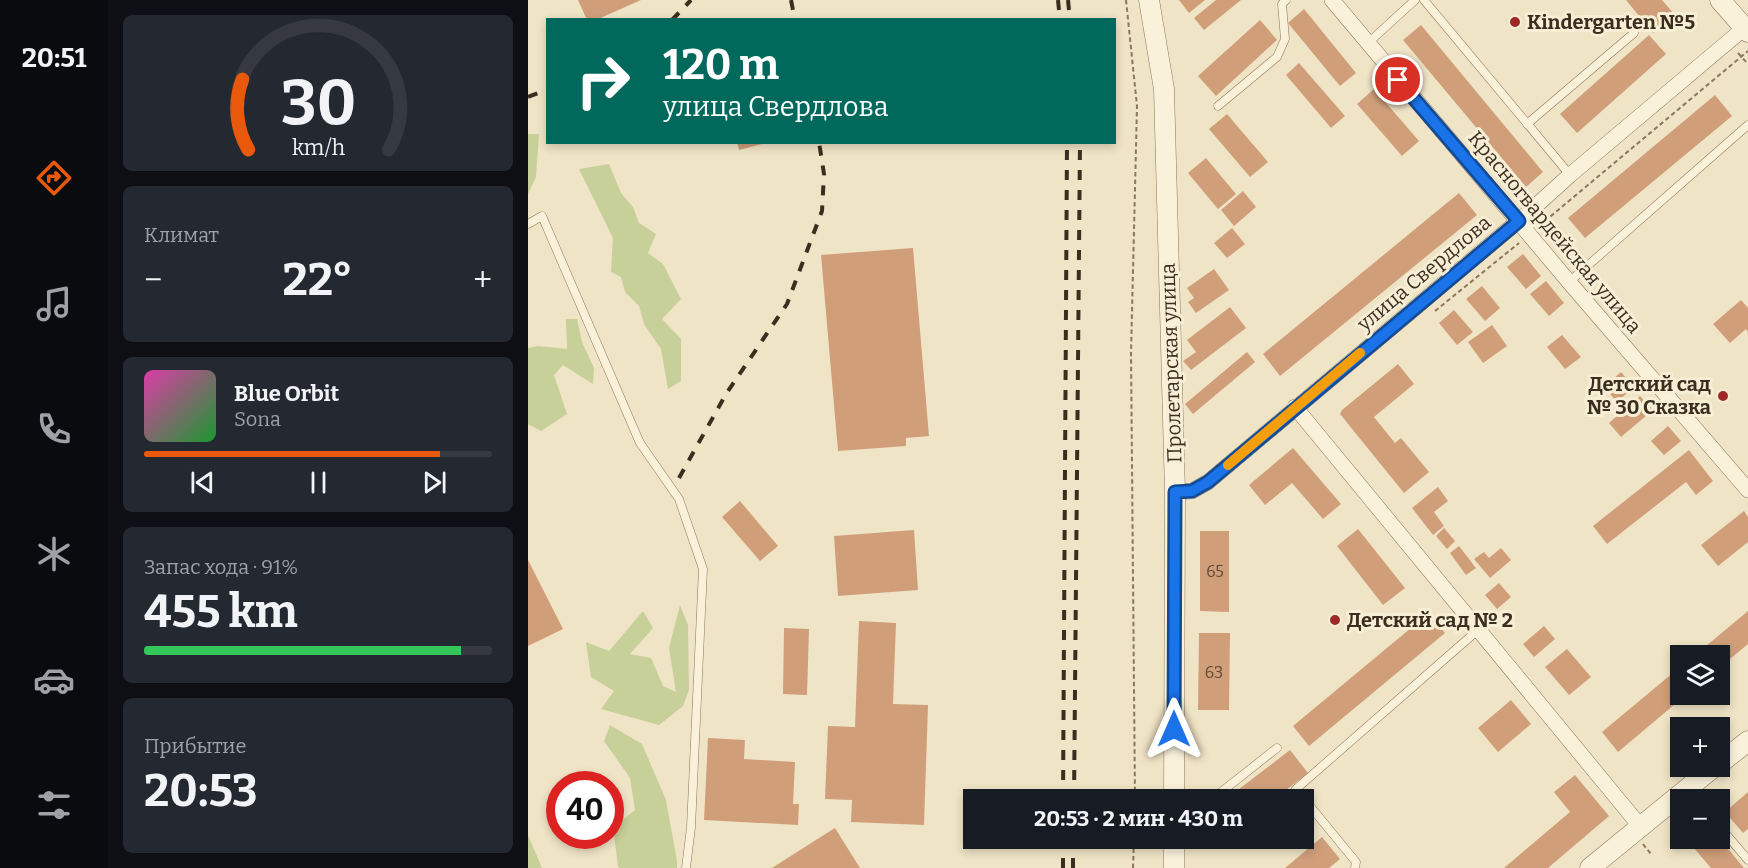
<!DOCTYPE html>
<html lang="ru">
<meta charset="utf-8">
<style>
body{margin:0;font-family:Bitter,serif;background:#242831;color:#f1f3f6;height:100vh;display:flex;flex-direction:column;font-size:22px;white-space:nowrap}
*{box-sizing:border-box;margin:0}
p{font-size:20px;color:#9ea1a6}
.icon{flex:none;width:33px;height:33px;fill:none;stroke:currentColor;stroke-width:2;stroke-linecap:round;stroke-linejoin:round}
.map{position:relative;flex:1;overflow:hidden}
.panel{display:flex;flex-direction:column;gap:15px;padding:15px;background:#0d0f14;width:420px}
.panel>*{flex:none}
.top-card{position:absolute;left:18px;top:18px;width:570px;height:126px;border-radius:0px;box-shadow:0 3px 9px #0003;background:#00695c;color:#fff;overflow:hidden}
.buttons{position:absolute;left:1142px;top:645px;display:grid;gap:12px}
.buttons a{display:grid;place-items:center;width:60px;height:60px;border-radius:0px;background:#171b24;box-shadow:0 3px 9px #0003;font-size:30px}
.speed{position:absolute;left:18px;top:771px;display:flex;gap:12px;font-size:30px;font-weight:700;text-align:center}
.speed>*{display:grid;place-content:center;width:78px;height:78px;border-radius:50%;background:#171b24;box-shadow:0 3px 9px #0003;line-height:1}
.speed .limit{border:9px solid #d22;background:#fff;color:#111}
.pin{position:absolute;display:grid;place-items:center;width:51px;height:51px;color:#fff;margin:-26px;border:3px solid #fff;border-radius:50%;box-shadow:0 2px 6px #0007}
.me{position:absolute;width:66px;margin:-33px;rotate:0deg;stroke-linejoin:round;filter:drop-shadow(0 0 4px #0008)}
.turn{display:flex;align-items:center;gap:21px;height:126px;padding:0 18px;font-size:27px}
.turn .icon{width:78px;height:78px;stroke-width:2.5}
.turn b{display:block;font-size:42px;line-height:51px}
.big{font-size:45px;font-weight:700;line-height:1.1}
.panel .card{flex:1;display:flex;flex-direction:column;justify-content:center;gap:9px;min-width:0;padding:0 21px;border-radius:9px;background:#242831}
.panel .dial{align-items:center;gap:0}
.dial svg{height:156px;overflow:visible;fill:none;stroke:#363941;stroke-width:7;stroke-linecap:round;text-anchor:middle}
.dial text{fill:#f1f3f6;stroke:none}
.song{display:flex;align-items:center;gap:18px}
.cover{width:72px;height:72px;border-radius:9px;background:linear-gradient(135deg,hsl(320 70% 55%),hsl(130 70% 35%))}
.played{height:6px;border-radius:3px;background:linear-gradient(90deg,#ea580c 85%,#363941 85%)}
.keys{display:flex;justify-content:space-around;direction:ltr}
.heat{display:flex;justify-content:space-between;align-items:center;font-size:33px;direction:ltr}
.charge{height:9px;border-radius:4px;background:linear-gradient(90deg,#34c759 91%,#363941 0)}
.trip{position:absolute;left:435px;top:789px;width:351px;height:60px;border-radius:0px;background:#171b24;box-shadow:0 3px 9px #0003;font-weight:700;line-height:60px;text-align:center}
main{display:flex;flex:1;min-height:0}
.dock{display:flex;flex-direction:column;width:108px;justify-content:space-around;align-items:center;background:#090b0e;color:#9ea1a6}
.dock .icon{width:42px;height:42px}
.dock .active{color:#ea580c}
.dock b{font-size:27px;color:#f1f3f6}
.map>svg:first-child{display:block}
</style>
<main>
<nav class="dock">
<b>20:51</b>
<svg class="icon active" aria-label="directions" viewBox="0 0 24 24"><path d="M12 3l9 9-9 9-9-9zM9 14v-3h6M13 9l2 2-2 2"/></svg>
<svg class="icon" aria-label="music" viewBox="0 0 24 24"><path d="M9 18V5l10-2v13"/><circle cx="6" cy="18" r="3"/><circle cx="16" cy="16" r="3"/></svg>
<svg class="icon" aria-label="phone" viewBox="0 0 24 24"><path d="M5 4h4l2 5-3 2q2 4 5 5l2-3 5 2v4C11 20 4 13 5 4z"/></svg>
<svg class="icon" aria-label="climate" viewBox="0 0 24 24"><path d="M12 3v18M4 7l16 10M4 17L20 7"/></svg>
<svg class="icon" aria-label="car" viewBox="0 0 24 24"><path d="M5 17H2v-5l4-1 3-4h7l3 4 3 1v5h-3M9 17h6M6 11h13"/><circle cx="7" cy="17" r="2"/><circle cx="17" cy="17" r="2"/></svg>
<svg class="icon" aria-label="filters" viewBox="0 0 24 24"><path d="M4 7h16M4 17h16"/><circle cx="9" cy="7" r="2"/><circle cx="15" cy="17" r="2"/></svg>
</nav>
<section class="panel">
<div class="card dial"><svg viewBox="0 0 100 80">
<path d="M14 69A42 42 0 1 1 86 69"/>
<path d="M14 69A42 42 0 0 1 11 33" stroke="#ea580c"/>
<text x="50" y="56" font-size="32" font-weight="700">30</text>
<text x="50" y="72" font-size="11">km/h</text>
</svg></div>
<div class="card"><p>Климат</p>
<div class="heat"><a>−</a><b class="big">22°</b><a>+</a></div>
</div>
<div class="card">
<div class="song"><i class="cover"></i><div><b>Blue Orbit</b><p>Sona</p></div></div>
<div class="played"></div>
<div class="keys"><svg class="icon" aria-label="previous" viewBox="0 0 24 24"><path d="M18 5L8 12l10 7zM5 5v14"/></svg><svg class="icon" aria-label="pause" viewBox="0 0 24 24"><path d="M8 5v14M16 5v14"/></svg><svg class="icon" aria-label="next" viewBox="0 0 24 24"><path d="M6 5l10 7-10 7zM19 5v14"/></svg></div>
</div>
<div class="card"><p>Запас хода · 91%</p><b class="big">455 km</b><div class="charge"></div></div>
<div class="card"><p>Прибытие</p><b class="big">20:53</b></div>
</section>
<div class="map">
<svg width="1220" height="868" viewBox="0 0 1220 868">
<rect width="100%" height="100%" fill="#f0e4c6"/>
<path fill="#c8d099" d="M 0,134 L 11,134 L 8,177 L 0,194 Z
M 81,164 L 93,193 L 105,207 L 111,223 L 128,234 L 120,253 L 135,264 L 153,299 L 134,319 L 153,339 L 153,381 L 140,389 L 133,349 L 116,324 L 111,306 L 97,292 L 93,277 L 83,272 L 85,238 L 51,169 Z
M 38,319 L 49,319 L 54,342 L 66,368 L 65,384 L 35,365 L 26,375 L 39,414 L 13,431 L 0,424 L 0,348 L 10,346 L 39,349 Z
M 152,605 L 160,625 L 161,690 L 155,706 L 131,725 L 73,709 L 86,691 L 63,677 L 58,642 L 81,651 L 115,611 L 125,628 L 102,654 L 123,658 L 135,686 L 148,692 L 141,648 Z
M 82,725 L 114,744 L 138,800 L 149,861 L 149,868 L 91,868 L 90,866 L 85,828 L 107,810 L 102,778 L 76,741 Z
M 0,835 L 14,868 L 0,868 Z"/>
<path fill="#d09f7a" d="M 50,0 L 113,0 L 68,20 L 59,20 Z
M 651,0 L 677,0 L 661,13 Z
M 688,0 L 713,0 L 676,30 L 666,18 Z
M 1098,0 L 1134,0 L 1147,15 L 1125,33 Z
M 776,9 L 828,73 L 812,86 L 760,23 Z
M 732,20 L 749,40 L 688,96 L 670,76 Z
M 893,25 L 1015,172 L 998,187 L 875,40 Z
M 1121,35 L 1138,54 L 1049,133 L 1032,114 Z
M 771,63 L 817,116 L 803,128 L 758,75 Z
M 846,89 L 891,141 L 874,156 L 829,104 Z
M 1187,95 L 1204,116 L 1057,238 L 1040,218 Z
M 699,114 L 740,162 L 722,177 L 681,129 Z
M 209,142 L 238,142 L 238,143 L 211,150 Z
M 678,158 L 708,194 L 690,209 L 660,173 Z
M 715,191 L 728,207 L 706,226 L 693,210 Z
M 931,193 L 949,215 L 752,376 L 735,354 Z
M 704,228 L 717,244 L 699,258 L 686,243 Z
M 385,248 L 401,436 L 378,438 L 378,446 L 310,451 L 293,255 Z
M 995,254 L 1013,276 L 998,289 L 979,267 Z
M 686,269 L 701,290 L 668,313 L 660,302 L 666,298 L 659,288 Z
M 1018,281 L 1036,303 L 1021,316 L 1002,294 Z
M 954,286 L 972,308 L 957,321 L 938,299 Z
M 1213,300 L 1220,308 L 1220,332 L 1218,329 L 1202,343 L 1185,324 Z
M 702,307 L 718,328 L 663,370 L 655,361 L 668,352 L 659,340 Z
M 926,310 L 945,332 L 929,345 L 911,323 Z
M 964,325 L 979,346 L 955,363 L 940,342 Z
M 1034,335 L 1053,357 L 1037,369 L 1019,347 Z
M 719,352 L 727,362 L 665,414 L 657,404 Z
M 870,364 L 886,384 L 846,417 L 867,443 L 873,438 L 901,472 L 876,493 L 812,414 L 814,410 Z
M 1093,372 L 1106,387 L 1089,402 L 1076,387 Z
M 1112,396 L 1125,410 L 1093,437 L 1081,423 Z
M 1140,426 L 1153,441 L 1136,455 L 1123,441 Z
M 765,448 L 813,504 L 795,519 L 764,483 L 737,505 L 721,485 Z
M 1161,450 L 1185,481 L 1168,495 L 1158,482 L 1079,544 L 1065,526 Z
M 910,487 L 920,501 L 906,512 L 916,526 L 905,535 L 884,508 Z
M 212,501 L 250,546 L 232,561 L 194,517 Z
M 1216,511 L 1220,517 L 1220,542 L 1190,566 L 1173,545 Z
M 916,528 L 927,541 L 919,549 L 908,536 Z
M 830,529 L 877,588 L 855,605 L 809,546 Z
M 386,530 L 390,590 L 310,596 L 306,536 Z
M 672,531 L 701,531 L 701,612 L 672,611 Z
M 931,546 L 948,568 L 938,575 L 922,553 Z
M 973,548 L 983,560 L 962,578 L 946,559 L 956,552 L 961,558 Z
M 0,560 L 35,629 L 0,646 Z
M 971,583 L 983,597 L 969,609 L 957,595 Z
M 1220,611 L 1220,644 L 1191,668 L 1191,656 L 1166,656 Z
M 901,613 L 917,633 L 781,746 L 765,726 Z
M 331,621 L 368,623 L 365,704 L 400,705 L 396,825 L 323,822 L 324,800 L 297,799 L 300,726 L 327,727 Z
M 1016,626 L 1027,639 L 1006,657 L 995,644 Z
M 256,628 L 281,629 L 279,695 L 255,694 Z
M 671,633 L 702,633 L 701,710 L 670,710 Z
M 1039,649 L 1063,677 L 1041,695 L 1017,667 Z
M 1152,667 L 1152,694 L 1159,694 L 1090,752 L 1074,732 Z
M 983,700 L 1003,724 L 970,752 L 950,728 Z
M 180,738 L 217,740 L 216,759 L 267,762 L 265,804 L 271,804 L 270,825 L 176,820 Z
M 762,750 L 780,773 L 745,800 L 697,800 Z
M 1047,775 L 1081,816 L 1020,868 L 976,868 L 1042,812 L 1026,792 Z
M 1220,792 L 1220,829 L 1215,833 L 1197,812 Z
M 307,828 L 332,868 L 244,868 L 291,838 Z
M 794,837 L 812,859 L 801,868 L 757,868 Z
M 683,838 L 695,838 L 687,844 Z
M 1163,838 L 1191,838 L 1216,868 L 1183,868 L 1160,841 Z"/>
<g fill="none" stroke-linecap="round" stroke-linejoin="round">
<g stroke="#8d765a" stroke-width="9">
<path id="service" d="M 896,0 L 1042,175
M 840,43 L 887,0
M 690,106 L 749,57 L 757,39 L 754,4 L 758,0
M 999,124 L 1106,33
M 0,224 L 14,216 L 112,443 L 151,499 L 175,569 L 163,827 L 158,868
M 1041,282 L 1220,125
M 683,800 L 749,748
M 1191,826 L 1220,860
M 827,868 L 828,862 L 768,789 L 950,630"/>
</g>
<g stroke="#8d765a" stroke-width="16">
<path id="minor" d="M 804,0 L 1041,282 L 1220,490
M 767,407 L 1112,826
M 647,492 L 664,491 L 680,482 L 1001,212 L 1042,175 L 1220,25"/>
</g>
<g stroke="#8d765a" stroke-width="21">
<path id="tertiary" d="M 621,0 L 636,89 L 647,492 L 646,800
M 1192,0 L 1220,32
M 1191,764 L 1220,741
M 646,868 L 646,838
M 1062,868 L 1187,766"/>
</g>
<path stroke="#8d765a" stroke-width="2" stroke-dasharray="4.5 3" stroke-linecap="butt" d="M 598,0 L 609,106 L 603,353 L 607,800
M 1210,53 L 1220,64
M 1011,226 L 1220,51
M 907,311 L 991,243
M 1115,844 L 1123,854
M 605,868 L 606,838"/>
<use href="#service" stroke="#faf1da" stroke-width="8"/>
<use href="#minor" stroke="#faf1da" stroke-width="15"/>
<use href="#tertiary" stroke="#faf1da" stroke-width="20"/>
<path stroke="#3c2e1f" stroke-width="4" stroke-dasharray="10 10" stroke-linecap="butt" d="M 263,0 L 267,20
M 530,0 L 532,20
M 540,0 L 542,20
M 144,20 L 163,0
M 0,97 L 20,89
M 151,478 L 198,394 L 259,304 L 294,211 L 296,174 L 291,142
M 535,800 L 539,142
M 546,800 L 552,142
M 535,868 L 535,838
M 545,868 L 545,838"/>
</g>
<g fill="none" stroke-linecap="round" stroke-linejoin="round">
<g stroke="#114b97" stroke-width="15">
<path id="route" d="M 646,729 L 647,492 L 664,491 L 680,482 L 991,221 L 870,80"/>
</g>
<use href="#route" stroke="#1a73e8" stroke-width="10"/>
<path stroke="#f59e0b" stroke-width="10" d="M 700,465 L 832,353"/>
</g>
<g fill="#9f2827" stroke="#f7eed6" stroke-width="2">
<circle cx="987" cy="22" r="6"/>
<circle cx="1195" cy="396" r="6"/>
<circle cx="807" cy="620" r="6"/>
</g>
<g text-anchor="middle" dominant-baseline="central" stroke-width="6" stroke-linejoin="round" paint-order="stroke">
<g font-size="16" fill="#614a36">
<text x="687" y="571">65</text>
<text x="686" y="672">63</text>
</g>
<g font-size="20" font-weight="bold" fill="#3c2e1f" stroke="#f7eed6" text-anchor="start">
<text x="999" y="22">Kindergarten №5</text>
<text x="1183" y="384" text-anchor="end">Детский сад<tspan x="1183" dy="23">№ 30 Сказка</tspan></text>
<text x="819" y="620">Детский сад № 2</text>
</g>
<g font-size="20" fill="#3c2e1f" stroke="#f7eed6">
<text transform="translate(1027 232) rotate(50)">Красногвардейская улица</text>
<text transform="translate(896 273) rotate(-40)">улица Свердлова</text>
<text transform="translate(643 363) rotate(-92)">Пролетарская улица</text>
</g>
</g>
</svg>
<div class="buttons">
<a><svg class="icon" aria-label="layers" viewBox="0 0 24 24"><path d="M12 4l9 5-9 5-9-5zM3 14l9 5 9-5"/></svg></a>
<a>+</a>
<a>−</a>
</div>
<div class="speed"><div class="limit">40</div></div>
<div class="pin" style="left:870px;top:80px;background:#d93025"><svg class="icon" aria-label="arrive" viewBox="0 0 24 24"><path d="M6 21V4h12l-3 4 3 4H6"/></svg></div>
<svg class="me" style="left:646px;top:729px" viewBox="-20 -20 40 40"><path d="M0-17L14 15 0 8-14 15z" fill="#1a73e8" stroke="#fff" stroke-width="4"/></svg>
<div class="trip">20:53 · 2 мин · 430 m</div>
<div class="top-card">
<div class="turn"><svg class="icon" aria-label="right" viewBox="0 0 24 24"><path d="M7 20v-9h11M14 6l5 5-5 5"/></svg><div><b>120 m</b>улица Свердлова</div></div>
</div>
</div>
</main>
